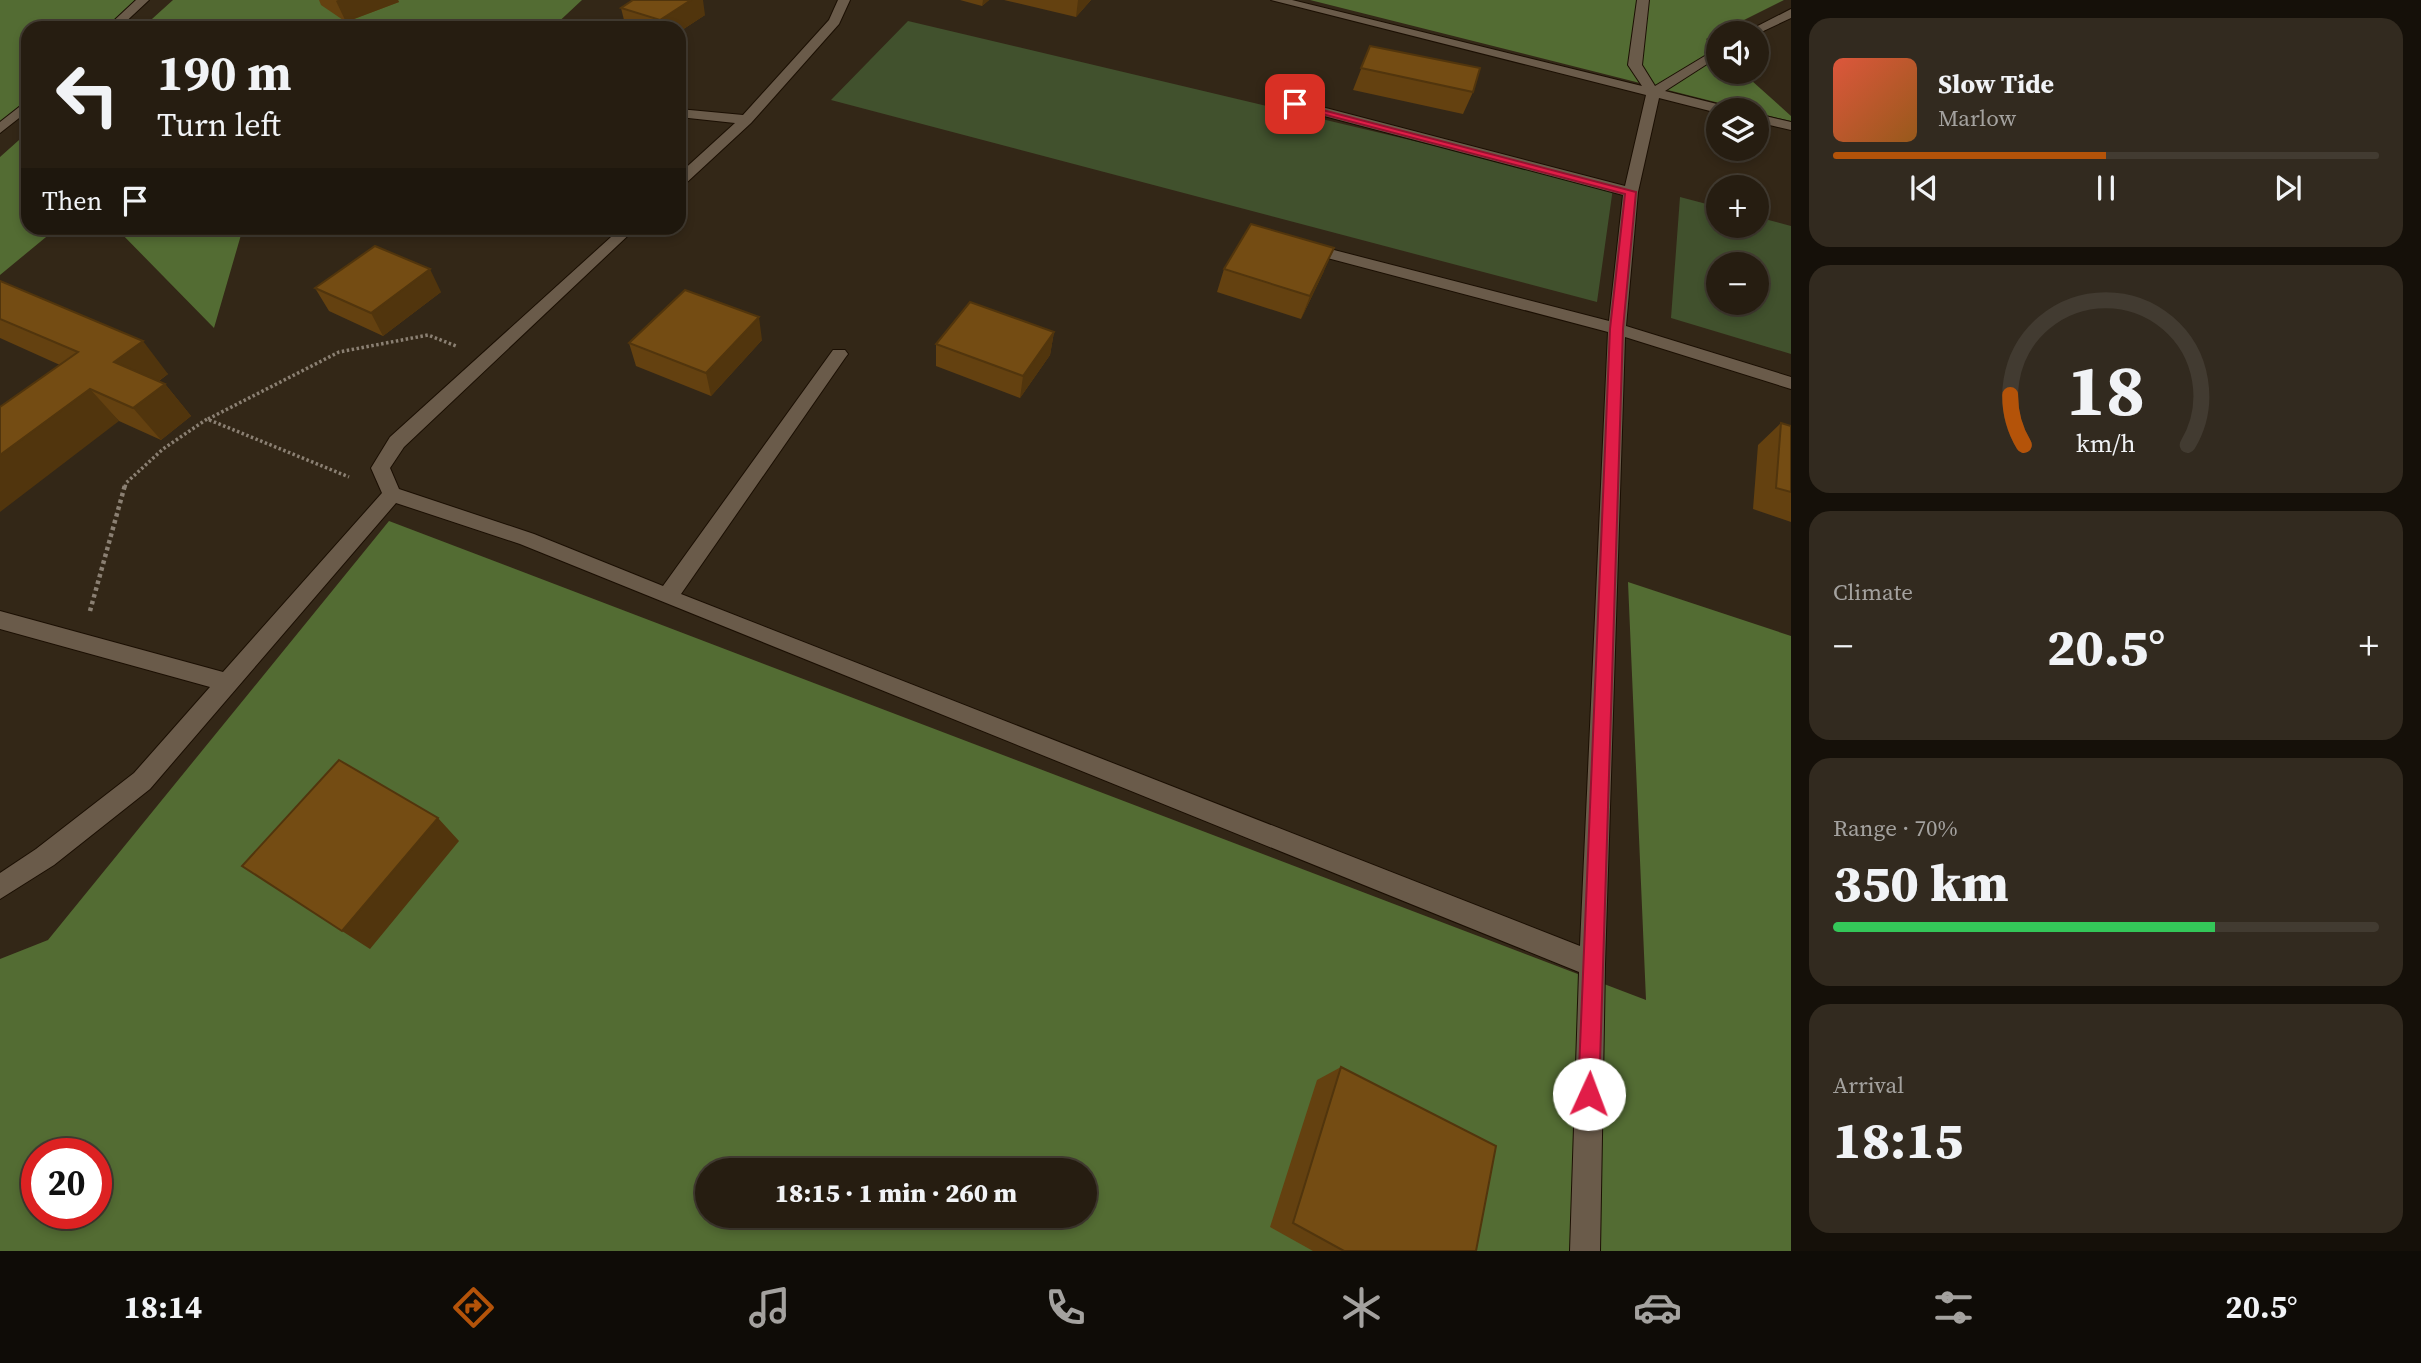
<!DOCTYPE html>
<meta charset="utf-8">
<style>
body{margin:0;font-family:"Source Serif 4",serif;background:#322a1f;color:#f1f3f6;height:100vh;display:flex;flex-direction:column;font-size:26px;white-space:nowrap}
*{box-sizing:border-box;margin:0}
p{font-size:23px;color:#a4a29f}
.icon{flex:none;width:38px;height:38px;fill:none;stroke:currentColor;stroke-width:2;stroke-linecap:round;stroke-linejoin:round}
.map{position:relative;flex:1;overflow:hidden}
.details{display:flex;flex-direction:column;gap:18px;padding:18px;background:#151009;width:630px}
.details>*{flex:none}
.hud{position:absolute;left:21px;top:21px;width:665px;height:214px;border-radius:21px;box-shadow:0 4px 10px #0003,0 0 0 2px #423b31;background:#261d11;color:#f1f3f6;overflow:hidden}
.controls{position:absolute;left:1706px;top:21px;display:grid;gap:14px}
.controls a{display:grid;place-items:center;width:63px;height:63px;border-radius:50%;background:#261d11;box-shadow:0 4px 10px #0003,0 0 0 2px #423b31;font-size:35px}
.speed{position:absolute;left:21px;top:1138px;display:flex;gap:14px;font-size:35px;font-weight:700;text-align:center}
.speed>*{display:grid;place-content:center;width:91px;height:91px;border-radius:50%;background:#261d11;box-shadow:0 4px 10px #0003,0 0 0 2px #423b31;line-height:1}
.speed .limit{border:10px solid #d22;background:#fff;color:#111}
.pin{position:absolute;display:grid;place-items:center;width:60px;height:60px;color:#fff;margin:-30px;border-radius:14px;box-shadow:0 4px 10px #0006}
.me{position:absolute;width:77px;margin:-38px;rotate:2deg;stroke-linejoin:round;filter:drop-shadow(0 0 5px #0008)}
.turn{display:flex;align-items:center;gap:24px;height:147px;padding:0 21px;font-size:32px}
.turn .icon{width:91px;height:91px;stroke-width:2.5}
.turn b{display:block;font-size:49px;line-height:60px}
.then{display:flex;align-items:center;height:66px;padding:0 21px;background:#0003;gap:14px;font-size:26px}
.big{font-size:52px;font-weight:800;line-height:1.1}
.details .card{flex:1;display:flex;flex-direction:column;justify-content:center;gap:10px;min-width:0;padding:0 24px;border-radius:21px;background:#322a1f}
.details .dial{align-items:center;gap:0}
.dial svg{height:182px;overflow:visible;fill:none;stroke:#423b31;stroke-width:7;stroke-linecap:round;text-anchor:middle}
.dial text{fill:#f1f3f6;stroke:none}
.song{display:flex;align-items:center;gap:21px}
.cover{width:84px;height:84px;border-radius:10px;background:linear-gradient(135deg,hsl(10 70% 55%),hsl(30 70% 35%))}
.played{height:7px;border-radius:4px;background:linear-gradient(90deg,#b45309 50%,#423b31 50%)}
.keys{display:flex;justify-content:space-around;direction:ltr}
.heat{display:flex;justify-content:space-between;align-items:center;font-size:38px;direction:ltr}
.charge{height:10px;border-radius:5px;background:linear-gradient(90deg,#34c759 70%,#423b31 0)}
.trip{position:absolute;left:695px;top:1158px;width:402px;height:70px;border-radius:35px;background:#261d11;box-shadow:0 4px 10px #0003,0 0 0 2px #423b31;font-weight:800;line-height:70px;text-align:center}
.menu{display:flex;height:112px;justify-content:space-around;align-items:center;background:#0f0c07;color:#a4a29f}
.menu .icon{width:49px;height:49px}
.menu .active{color:#b45309}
.menu b{font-size:32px;color:#f1f3f6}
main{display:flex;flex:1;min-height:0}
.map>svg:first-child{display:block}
</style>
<main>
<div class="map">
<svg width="1791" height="1251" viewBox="0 0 1791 1251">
<rect width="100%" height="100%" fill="#332717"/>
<path fill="#41512d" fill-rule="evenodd" d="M 908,21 L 1613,188 L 1597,302 L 831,100 Z
M 1680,197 L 1718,207 L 1718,226 L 1757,226 L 1757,217 L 1791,226 L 1791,354 L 1671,318 ZM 1718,264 L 1757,264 L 1757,303 L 1718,303 Z"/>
<path fill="#536c33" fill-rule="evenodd" d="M 0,0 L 143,0 L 112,28 L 28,28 L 28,104 L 0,129 Z
M 173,0 L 582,0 L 552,28 L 142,28 Z
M 1310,0 L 1784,0 L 1706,39 L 1718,50 L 1718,72 L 1742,72 L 1791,116 L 1791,121 L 1757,113 L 1757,110 L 1747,110 Z
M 28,132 L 28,228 L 57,228 L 0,275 L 0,157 Z
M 116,228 L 243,228 L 214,328 Z
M 389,521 L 1646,1000 L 1628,582 L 1791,636 L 1791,1251 L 0,1251 L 0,959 L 48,940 ZM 37,1153 L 96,1153 L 96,1213 L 37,1213 ZM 707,1171 L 1085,1171 L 1085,1216 L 707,1216 Z"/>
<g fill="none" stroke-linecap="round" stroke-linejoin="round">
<g stroke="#1b0f03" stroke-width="2">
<path id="lane" d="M 838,0 L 850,0 L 839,24 L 751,123 L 684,185 L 679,186 L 679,174 L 735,123 L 679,117 L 679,109 L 743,115 L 829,20 Z
M 1271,0 L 1292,0 L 1642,86 L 1628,65 L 1637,0 L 1649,0 L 1642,65 L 1655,86 L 1718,48 L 1718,57 L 1665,91 L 1729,107 L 1731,110 L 1718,110 L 1718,113 L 1659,98 L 1638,192 L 1626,326 L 1791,377 L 1791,389 L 1625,337 L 1605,964 L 1600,1251 L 1570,1251 L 1579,972 L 520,544 L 396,503 L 150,789 L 54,865 L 0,899 L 0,873 L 36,849 L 134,773 L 210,687 L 0,629 L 0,611 L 223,672 L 382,493 L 371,468 L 390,437 L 621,228 L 636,228 L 404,447 L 390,468 L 399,489 L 534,534 L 663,586 L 833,350 L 845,350 L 848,354 L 845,358 L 681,594 L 1580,946 L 1608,332 L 1297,250 L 1295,247 L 1303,242 L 1609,321 L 1623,195 L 1290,107 L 1288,104 L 1295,100 L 1625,186 L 1646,95 Z
M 1791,9 L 1791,18 L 1757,34 L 1744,33 Z
M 1757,114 L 1791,122 L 1791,130 L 1757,122 Z"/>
</g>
<g stroke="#1b0f03" stroke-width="2">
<path id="street" d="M 136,0 L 149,0 L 119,28 L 106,28 Z
M 28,100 L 28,111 L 0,133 L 0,122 Z"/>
</g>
<path stroke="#8b8073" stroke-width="3.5" stroke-dasharray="2.5 2.5" stroke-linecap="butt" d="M 208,419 L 339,352 L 428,335 L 456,346
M 125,487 L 126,483 L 163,449 L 207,419 L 349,477"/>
<path stroke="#8b8073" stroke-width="4.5" stroke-dasharray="3.5 3.5" stroke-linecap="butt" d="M 90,611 L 125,485"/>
<use href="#lane" fill="#6a5b4a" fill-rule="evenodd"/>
<use href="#street" fill="#6a5b4a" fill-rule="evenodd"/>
</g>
<path fill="#644110" d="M 319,0 L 398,0 L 399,2 L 346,22 L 321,5 Z
M 960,0 L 989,0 L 982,6 Z
M 1004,0 L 1091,0 L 1076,17 Z
M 621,8 L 705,15 L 679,32 L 679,28 L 626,28 Z
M 1370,46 L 1473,92 L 1463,114 L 1353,90 Z
M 1224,269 L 1324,271 L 1301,319 L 1217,292 Z
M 0,281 L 168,374 L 159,381 L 165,384 L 191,416 L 161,440 L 119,421 L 60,365 L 0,338 Z
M 315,288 L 441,292 L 383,336 L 329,311 Z
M 1054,332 L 1050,355 L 1020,398 L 936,366 L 936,344 Z
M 762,340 L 711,396 L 636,366 L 629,343 Z
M 1781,423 L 1791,426 L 1791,522 L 1753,509 L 1758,445 Z
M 1341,1067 L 1476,1251 L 1313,1251 L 1270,1227 L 1317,1080 Z"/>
<path fill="#51350d" d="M 338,0 L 398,0 L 399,2 L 346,22 L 336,1 Z
M 691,0 L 703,0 L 705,15 L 679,32 L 679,28 L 662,28 L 660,20 Z
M 983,0 L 989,0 L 982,6 Z
M 1078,0 L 1091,0 L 1076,17 Z
M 1334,248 L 1324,271 L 1301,319 L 1310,296 Z
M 430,269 L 441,292 L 383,336 L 371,313 Z
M 759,317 L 762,340 L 711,396 L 706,373 Z
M 1054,332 L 1050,355 L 1020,398 L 1023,376 Z
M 143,341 L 168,374 L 141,394 L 114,362 Z
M 165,384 L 191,416 L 161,440 L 133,408 Z
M 90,389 L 119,421 L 0,512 L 0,455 Z
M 438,818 L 459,841 L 370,949 L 342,931 Z"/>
<path fill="#744c13" stroke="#51350d" stroke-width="2" d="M 633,0 L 691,0 L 660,20 L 621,8 Z
M 1370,46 L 1480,68 L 1473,92 L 1361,68 Z
M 1251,224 L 1334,248 L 1310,296 L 1224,269 Z
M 375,246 L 430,269 L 371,313 L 315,288 Z
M 0,281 L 143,341 L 114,362 L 165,384 L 133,408 L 90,389 L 0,455 L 0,407 L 78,352 L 0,319 Z
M 685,290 L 759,317 L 706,373 L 629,343 Z
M 970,302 L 1054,332 L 1023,376 L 936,344 Z
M 1781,423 L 1791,426 L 1791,492 L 1776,488 Z
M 339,760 L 438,818 L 342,931 L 242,866 Z
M 1341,1067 L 1496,1146 L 1476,1251 L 1344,1251 L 1293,1223 Z"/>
<path fill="#e11d48" stroke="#92132f" stroke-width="2" d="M 1292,102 L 1636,192 L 1623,329 L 1599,1094 L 1596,1102 L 1589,1105 L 1581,1102 L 1578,1094 L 1610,329 L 1625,194 L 1292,106 Z"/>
</svg>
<div class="controls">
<a><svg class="icon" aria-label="sound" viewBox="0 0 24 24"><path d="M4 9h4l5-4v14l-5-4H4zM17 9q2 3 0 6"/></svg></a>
<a><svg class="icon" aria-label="layers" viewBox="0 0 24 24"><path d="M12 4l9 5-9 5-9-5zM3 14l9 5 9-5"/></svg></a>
<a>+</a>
<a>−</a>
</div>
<div class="speed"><div class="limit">20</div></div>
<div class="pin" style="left:1295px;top:104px;background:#d93025"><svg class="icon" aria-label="arrive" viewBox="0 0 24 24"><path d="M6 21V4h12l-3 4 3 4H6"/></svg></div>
<svg class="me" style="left:1589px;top:1094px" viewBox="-20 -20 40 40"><circle r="19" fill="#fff"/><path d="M0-13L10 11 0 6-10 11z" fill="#e11d48"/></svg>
<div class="trip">18:15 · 1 min · 260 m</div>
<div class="hud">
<div class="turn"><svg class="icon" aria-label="left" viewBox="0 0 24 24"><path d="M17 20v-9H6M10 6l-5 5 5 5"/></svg><div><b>190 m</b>Turn left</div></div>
<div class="then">Then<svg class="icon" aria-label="arrive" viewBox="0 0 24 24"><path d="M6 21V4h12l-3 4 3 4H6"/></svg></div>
</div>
</div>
<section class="details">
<div class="card">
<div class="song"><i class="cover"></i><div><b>Slow Tide</b><p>Marlow</p></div></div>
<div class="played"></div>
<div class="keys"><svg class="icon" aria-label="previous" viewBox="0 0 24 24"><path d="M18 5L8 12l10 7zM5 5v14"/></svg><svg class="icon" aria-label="pause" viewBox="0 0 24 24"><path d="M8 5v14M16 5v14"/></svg><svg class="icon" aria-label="next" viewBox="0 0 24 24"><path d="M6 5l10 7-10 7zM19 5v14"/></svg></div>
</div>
<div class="card dial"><svg viewBox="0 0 100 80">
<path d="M14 69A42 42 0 1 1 86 69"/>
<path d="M14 69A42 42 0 0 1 8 47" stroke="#b45309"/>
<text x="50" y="56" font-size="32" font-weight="700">18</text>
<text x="50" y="72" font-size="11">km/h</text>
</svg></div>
<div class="card"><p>Climate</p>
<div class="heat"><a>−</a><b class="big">20.5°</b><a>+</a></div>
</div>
<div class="card"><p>Range · 70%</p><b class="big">350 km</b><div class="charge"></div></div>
<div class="card"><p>Arrival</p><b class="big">18:15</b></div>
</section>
</main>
<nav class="menu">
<b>18:14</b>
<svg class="icon active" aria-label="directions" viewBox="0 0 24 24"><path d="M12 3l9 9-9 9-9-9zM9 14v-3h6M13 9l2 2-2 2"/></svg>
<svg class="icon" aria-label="music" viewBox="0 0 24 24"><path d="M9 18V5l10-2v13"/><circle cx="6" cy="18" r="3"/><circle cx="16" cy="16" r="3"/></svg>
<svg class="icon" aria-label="phone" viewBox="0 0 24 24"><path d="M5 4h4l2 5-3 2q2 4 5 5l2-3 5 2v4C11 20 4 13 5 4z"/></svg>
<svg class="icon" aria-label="climate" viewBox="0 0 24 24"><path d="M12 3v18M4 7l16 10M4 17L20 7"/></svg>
<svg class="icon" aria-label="car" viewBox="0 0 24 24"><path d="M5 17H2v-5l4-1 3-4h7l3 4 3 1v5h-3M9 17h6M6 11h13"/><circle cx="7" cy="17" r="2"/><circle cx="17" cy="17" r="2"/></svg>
<svg class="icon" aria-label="filters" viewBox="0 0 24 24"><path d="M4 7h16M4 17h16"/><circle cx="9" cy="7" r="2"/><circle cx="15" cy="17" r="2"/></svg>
<b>20.5°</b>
</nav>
